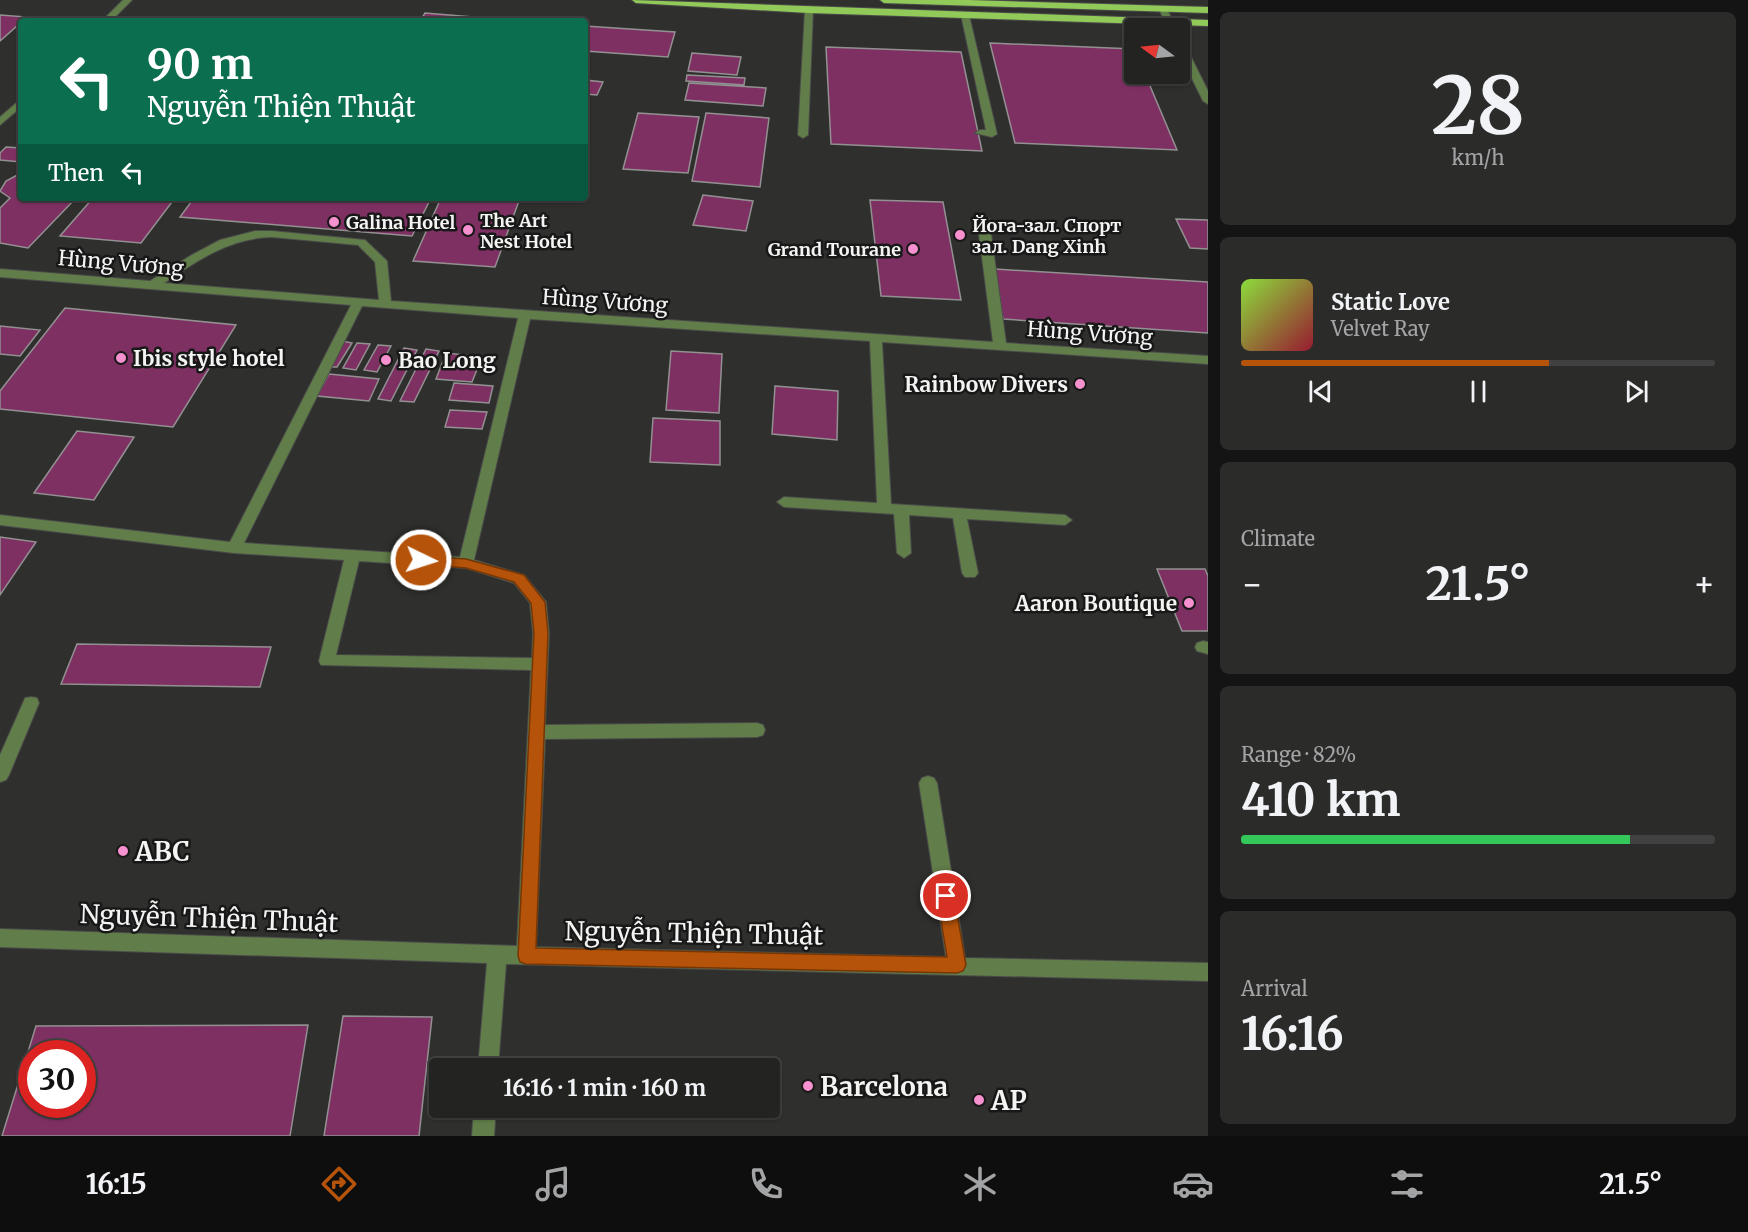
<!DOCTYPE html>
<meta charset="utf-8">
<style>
body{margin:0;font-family:Merriweather,serif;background:#2b2c2a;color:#f1f3f6;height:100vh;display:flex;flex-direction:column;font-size:22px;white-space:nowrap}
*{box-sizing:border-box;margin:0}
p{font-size:20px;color:#a3a4a5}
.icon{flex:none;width:33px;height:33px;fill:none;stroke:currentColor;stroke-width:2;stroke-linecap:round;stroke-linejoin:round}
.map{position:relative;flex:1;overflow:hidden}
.side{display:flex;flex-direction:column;gap:12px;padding:12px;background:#131413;width:540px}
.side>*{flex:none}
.hud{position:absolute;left:18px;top:18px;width:570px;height:183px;border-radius:6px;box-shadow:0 2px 4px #0004,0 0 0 2px #404140;background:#0b6e4f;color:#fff;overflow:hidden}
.needle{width:39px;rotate:285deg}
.fabs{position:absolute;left:1124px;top:18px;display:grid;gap:12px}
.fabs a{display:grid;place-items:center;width:66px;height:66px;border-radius:6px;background:#232422;box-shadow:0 2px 4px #0004,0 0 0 2px #404140;font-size:30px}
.speed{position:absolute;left:18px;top:1040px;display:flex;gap:12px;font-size:30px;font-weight:700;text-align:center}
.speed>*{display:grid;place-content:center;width:78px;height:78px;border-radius:50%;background:#232422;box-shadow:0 2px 4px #0004,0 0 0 2px #404140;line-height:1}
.speed .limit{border:9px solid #d22;background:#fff;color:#111}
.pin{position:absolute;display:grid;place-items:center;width:51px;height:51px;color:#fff;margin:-26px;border:3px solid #fff;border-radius:50%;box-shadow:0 2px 6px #0007}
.me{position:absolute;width:66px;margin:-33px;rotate:94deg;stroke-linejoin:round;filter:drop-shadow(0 0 4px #0008)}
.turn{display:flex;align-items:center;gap:21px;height:126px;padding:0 30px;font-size:27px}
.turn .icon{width:78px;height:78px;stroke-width:2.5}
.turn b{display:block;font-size:42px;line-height:51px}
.then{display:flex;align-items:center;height:57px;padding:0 30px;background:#0003;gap:12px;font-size:22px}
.big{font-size:45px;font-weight:700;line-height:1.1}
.side .card{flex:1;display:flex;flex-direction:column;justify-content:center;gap:9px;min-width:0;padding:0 21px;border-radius:9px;background:#2b2c2a}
.side .dial{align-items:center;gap:0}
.dial b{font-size:78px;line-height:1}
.song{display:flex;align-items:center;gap:18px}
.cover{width:72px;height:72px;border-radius:9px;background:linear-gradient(135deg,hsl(90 70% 55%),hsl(350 70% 35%))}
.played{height:6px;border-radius:3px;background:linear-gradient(90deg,#b45309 65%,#404140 65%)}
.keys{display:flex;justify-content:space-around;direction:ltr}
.heat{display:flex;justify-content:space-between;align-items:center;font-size:33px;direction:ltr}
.charge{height:9px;border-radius:4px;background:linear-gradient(90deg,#34c759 82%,#404140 0)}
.trip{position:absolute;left:429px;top:1058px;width:351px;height:60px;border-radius:6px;background:#232422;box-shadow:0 2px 4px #0004,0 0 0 2px #404140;font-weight:700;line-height:60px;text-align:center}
.tab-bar{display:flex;height:96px;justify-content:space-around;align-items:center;background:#0e0e0e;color:#a3a4a5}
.tab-bar .icon{width:42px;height:42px}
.tab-bar .active{color:#b45309}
.tab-bar b{font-size:27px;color:#f1f3f6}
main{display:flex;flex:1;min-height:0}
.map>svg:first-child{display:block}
</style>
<main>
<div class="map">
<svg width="1208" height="1136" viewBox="0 0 1208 1136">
<rect width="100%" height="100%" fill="#2f302e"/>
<path fill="#7f3063" stroke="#939092" stroke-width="1.5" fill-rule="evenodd" d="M 425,13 L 521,21 L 420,21 Z
M 0,15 L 27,17 L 0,41 Z
M 585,26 L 675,32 L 668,57 L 585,51 Z
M 990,43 L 1134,49 L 1134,74 L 1145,74 L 1177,150 L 1015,143 Z
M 826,47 L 961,52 L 982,151 L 831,144 Z
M 692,53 L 741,57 L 737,75 L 688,71 Z
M 687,75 L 745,78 L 744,85 L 686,81 Z
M 585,80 L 603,82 L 597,95 L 585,94 Z
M 689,83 L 766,88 L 763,106 L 685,100 Z
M 638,113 L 699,117 L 688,173 L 623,169 Z
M 706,113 L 769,118 L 760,187 L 692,181 Z
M 6,147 L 21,148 L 21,162 L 0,160 L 0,153 Z
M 21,173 L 21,198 L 76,198 L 28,248 L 0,243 L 0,208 L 10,198 L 0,191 L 6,181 Z
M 703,195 L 753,201 L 746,231 L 693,225 Z
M 93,198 L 175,198 L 141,243 L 60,236 Z
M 194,198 L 431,198 L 412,236 L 180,217 Z
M 441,198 L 520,198 L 495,267 L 413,261 Z
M 870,200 L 943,202 L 961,300 L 881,296 Z
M 1176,219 L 1208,220 L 1208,249 L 1190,248 Z
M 995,269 L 1208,282 L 1208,333 L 1003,319 Z
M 65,308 L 236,325 L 173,427 L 0,409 L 0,391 Z
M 0,326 L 40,330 L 20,356 L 0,354 Z
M 342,341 L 352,343 L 337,367 L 328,367 Z
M 357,343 L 370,344 L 356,370 L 343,368 Z
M 378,345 L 391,346 L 377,372 L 364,370 Z
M 404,348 L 417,350 L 391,401 L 378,399 Z
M 426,349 L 439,351 L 414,402 L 400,401 Z
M 671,351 L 722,354 L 719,413 L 666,410 Z
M 446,353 L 482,357 L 472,382 L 436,379 Z
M 329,374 L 379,379 L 369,401 L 317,396 Z
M 454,383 L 493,386 L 489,403 L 449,400 Z
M 775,386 L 838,391 L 837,440 L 772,434 Z
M 450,410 L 487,412 L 482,429 L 445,427 Z
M 653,418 L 720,421 L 720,465 L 650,462 Z
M 77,431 L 134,437 L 94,500 L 34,493 Z
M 0,537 L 36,542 L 0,595 Z
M 1157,569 L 1205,569 L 1208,576 L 1208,631 L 1182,631 Z
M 77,644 L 271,647 L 260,687 L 61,684 Z
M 343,1016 L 432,1017 L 419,1136 L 324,1136 Z
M 308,1025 L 290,1136 L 2,1136 L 36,1026 ZM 32,1053 L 82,1053 L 82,1104 L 32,1104 Z"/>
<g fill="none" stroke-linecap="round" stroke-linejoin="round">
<g stroke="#4b4c4a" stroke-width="2">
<path id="minor" d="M 123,0 L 132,0 L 111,21 L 102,21 Z
M 809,7 L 813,10 L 808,135 L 803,138 L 798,135 L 805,10 Z
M 1160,7 L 1166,7 L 1176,28 L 1168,28 L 1159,9 Z
M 965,12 L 969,15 L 997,134 L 992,137 L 975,133 L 980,130 L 986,130 L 961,15 Z
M 1179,40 L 1184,43 L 1208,91 L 1208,104 L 1203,101 L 1179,52 Z
M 21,99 L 21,107 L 0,125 L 0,117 Z
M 983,216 L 989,219 L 1006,343 L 1208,356 L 1208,364 L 882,342 L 891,504 L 1065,515 L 1072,520 L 1065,525 L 967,519 L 978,573 L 975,577 L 965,577 L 962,573 L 953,518 L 909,515 L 911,553 L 904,558 L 897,553 L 894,514 L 784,507 L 777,502 L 784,497 L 877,503 L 870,341 L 530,319 L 474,560 L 524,575 L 546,602 L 549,633 L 545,725 L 757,723 L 763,725 L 765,730 L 763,735 L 757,737 L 545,739 L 536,947 L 946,957 L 919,783 L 922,778 L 928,776 L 934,778 L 937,783 L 965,958 L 1208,963 L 1208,981 L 506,964 L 498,1068 L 478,1068 L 487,963 L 0,947 L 0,929 L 517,946 L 531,670 L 321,665 L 319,661 L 344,560 L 234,553 L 0,525 L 0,515 L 230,542 L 351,305 L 0,277 L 0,269 L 150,281 L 190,256 L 220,240 L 255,231 L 272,231 L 365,240 L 387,261 L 391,301 L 993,342 L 977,219 ZM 272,237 L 358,245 L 375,262 L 379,300 L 164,283 C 198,260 230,238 272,237 ZM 362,306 L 518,318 L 460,557 L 244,543 ZM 359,561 L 466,568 L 514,583 L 530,603 L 533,633 L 532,658 L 336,655 Z
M 1203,641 L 1208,642 L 1208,654 L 1197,651 L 1195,647 L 1197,643 Z
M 31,697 L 37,698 L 39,703 L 9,775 L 6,780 L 0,782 L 0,755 L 23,703 L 25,698 Z
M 474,1107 L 496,1107 L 494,1136 L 472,1136 Z"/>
</g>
<g stroke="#4b4c4a" stroke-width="2">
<path id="major" d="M 632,0 L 1208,20 L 1208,26 L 809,13 L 636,3 Z
M 880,0 L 969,0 L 1208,7 L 1208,13 L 884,3 Z"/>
</g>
<use href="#minor" fill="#617d49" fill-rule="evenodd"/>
<use href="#major" fill="#91ca58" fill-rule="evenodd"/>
</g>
<path fill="#b45309" stroke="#753606" stroke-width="1.5" d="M 421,556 L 466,559 L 524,575 L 545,602 L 548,633 L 536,948 L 947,957 L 937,896 L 940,891 L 946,889 L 952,891 L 954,896 L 966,965 L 963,971 L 957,973 L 526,964 L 520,962 L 518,956 L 534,633 L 531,603 L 514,582 L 466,568 L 416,564 L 414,560 L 416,557 Z"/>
<g fill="#f790ce" stroke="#171817" stroke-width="2">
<circle cx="334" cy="222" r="6"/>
<circle cx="468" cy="230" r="6"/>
<circle cx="960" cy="235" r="6"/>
<circle cx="913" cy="249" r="6"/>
<circle cx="121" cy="358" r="6"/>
<circle cx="386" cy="360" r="6"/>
<circle cx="1080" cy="384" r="6"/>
<circle cx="1189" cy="603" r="6"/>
<circle cx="123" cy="851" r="6"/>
<circle cx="808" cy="1086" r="6"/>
<circle cx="979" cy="1100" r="6"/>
</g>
<g text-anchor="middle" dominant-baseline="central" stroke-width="5" stroke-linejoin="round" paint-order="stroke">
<g font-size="18" font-weight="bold" fill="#f4f5f3" stroke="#171817" text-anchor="start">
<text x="480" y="220">The Art<tspan x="480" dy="21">Nest Hotel</tspan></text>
<text x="346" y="222">Galina Hotel</text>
<text x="972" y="225">Йога-зал. Спорт<tspan x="972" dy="21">зал. Dang Xinh</tspan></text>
<text x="901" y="249" text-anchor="end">Grand Tourane</text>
</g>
<g font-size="21" fill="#f4f5f3" stroke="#171817">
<text transform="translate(121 263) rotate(5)">Hùng Vương</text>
<text transform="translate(605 301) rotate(4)">Hùng Vương</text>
<text transform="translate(1090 333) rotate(4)">Hùng Vương</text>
</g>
<g font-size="21" font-weight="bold" fill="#f4f5f3" stroke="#171817" text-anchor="start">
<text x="133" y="358">Ibis style hotel</text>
<text x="398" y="360">Bao Long</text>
<text x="1068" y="384" text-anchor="end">Rainbow Divers</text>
<text x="1177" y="603" text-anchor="end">Aaron Boutique</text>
</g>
<g font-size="26" font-weight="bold" fill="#f4f5f3" stroke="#171817" text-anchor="start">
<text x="135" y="851">ABC</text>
<text x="820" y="1086">Barcelona</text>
<text x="991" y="1100">AP</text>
</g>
<g font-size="26" fill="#f4f5f3" stroke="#171817">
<text transform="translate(209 918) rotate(2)">Nguyễn Thiện Thuật</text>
<text transform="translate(694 933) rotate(1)">Nguyễn Thiện Thuật</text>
</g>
</g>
</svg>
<div class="fabs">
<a><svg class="needle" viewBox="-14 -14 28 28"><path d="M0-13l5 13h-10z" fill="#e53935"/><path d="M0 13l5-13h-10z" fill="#a3a4a5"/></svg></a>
</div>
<div class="speed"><div class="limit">30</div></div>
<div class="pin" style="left:946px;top:896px;background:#d93025"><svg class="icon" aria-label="arrive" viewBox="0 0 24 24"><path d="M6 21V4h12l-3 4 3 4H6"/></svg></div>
<svg class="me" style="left:421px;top:560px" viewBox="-20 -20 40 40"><circle r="17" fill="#b45309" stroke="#fff" stroke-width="3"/><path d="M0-11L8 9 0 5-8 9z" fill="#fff"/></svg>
<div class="trip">16:16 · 1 min · 160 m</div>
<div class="hud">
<div class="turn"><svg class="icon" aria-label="left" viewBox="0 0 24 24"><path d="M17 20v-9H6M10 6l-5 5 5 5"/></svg><div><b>90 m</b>Nguyễn Thiện Thuật</div></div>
<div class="then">Then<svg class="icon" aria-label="left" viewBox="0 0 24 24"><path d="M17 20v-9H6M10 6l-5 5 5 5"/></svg></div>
</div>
</div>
<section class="side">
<div class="card dial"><b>28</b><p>km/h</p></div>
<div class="card">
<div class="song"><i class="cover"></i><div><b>Static Love</b><p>Velvet Ray</p></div></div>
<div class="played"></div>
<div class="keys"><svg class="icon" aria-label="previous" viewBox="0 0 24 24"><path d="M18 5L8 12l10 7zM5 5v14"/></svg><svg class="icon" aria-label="pause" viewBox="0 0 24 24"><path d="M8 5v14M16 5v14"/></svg><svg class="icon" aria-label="next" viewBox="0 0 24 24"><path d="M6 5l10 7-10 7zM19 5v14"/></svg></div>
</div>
<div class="card"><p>Climate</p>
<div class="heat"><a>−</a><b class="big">21.5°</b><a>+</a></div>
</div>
<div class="card"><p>Range · 82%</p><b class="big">410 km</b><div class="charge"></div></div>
<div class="card"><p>Arrival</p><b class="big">16:16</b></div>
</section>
</main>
<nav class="tab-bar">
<b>16:15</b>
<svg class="icon active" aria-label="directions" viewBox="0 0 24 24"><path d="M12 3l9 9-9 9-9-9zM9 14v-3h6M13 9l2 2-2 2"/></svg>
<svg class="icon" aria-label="music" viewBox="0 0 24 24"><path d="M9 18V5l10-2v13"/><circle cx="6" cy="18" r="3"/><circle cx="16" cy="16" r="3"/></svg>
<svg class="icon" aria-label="phone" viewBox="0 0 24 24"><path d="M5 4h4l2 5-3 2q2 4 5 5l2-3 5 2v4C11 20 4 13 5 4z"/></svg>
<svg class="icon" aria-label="climate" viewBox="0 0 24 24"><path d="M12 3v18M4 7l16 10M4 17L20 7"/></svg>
<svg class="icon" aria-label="car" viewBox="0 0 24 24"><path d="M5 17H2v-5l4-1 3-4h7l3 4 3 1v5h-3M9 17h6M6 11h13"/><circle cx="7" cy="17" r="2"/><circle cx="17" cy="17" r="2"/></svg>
<svg class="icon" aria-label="filters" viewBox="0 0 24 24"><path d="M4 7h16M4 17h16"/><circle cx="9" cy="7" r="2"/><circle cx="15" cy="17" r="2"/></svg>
<b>21.5°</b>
</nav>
